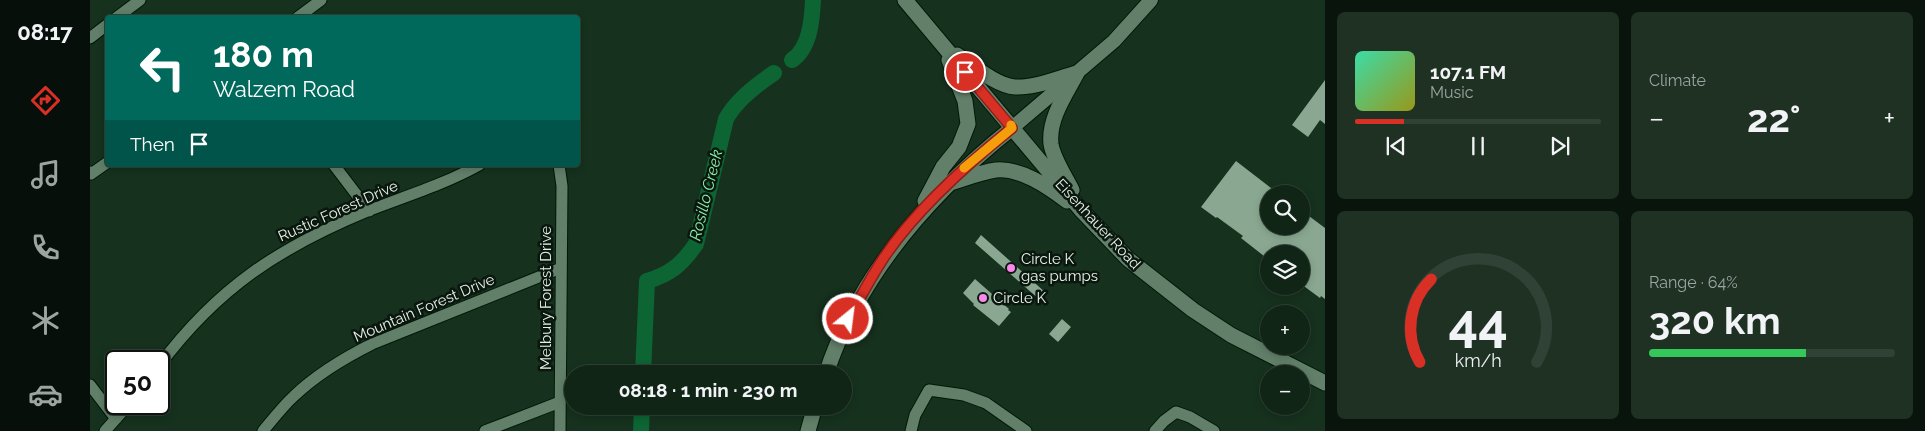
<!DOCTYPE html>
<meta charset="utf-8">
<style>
body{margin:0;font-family:Raleway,sans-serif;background:#1e3123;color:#f1f3f6;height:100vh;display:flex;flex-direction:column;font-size:19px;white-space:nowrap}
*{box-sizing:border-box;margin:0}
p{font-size:16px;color:#9ca5a1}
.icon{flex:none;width:28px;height:28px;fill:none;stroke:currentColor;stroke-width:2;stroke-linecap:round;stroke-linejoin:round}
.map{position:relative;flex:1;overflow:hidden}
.drawer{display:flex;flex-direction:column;gap:12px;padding:12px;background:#09140c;width:600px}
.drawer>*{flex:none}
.top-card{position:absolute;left:15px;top:15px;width:475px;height:152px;border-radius:5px;box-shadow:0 2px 8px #0003,0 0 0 1px #304235;background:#00695c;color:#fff;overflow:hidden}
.buttons{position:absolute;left:1170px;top:185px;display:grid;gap:10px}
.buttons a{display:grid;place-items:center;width:50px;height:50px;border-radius:50%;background:#102516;box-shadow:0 2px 8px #0003,0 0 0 1px #304235;font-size:25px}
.speed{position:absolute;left:15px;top:350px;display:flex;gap:10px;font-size:25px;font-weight:700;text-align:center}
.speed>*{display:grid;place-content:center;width:65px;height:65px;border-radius:50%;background:#102516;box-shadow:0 2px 8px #0003,0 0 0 1px #304235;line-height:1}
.speed .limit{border:2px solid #111;border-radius:8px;background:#fff;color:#111}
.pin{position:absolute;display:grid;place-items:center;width:42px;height:42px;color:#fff;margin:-21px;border:2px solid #fff;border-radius:50%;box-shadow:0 1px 5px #0007}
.me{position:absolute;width:55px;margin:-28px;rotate:29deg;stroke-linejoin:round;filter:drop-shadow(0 0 4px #0008)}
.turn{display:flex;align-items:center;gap:18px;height:105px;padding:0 25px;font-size:22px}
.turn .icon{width:65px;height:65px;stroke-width:2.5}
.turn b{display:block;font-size:35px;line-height:42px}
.then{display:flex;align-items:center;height:48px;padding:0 25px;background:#0003;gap:10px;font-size:19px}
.big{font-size:38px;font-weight:700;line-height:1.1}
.drawer .tile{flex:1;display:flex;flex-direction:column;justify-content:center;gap:8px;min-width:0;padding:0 18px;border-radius:8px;background:#1e3123}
.drawer .dial{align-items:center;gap:0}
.dial svg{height:130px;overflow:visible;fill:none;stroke:#304235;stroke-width:7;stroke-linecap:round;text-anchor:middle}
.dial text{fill:#f1f3f6;stroke:none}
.song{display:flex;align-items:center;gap:15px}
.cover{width:60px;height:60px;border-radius:8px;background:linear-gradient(135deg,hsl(160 70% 55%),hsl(60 70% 35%))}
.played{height:5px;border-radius:2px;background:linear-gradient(90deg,#d93025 20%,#304235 20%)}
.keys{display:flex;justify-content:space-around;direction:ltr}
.heat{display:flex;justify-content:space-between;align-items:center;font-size:28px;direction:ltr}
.charge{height:8px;border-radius:4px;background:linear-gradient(90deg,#34c759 64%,#304235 0)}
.drawer .tiles{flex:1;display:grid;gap:12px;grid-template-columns:repeat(2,1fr)}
.trip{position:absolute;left:474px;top:365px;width:288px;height:50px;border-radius:25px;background:#102516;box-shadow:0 2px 8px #0003,0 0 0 1px #304235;font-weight:700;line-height:50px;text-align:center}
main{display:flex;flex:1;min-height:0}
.tab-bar{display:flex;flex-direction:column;width:90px;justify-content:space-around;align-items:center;background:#060f09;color:#9ca5a1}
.tab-bar .icon{width:35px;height:35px}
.tab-bar .current{color:#d93025}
.tab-bar b{font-size:22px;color:#f1f3f6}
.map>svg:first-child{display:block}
</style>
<main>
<nav class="tab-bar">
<b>08:17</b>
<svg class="icon current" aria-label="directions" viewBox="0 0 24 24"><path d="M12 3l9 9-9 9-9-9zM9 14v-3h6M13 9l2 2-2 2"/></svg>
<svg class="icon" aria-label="music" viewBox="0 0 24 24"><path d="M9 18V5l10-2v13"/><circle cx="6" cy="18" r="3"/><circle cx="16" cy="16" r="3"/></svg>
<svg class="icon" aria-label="phone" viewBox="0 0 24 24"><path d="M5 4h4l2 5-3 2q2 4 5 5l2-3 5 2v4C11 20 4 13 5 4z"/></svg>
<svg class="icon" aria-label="climate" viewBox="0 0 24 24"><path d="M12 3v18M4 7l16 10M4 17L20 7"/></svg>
<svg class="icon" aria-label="car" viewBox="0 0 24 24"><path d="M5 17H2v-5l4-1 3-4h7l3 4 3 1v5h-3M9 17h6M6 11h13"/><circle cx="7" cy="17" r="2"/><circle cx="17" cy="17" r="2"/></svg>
</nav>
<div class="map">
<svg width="1235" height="431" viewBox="0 0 1235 431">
<rect width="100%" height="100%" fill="#16311e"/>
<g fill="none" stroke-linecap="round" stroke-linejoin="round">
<path stroke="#0c6533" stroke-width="16" d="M 702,60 C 720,48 722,20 723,0
M 553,374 L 557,281 C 581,274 592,264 606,244 L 636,119 C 646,100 666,85 684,73
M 551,431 L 552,406"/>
</g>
<path fill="#8aa891" d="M 1235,80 L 1235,124 L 1230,120 L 1218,137 L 1202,125 Z
M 1146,161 L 1189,194 L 1179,194 L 1179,226 L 1211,226 L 1211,210 L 1235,228 L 1235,299 L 1231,296 L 1230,298 L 1211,284 L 1211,254 L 1179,254 L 1179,260 L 1151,238 L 1153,236 L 1127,217 L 1126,218 L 1111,207 Z
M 891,235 L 956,293 L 950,300 L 885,243 Z
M 885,279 L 919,309 L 918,310 L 921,312 L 909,326 L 883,305 L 884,304 L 873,293 Z
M 972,319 L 981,327 L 968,342 L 959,334 Z"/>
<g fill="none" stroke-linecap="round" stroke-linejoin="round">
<g stroke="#001908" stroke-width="13">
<path id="minor" d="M 26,18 L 50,0
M 207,18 L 231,0
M 0,38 L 18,24
M 244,165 L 279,211
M 469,165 L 472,186 L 470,431
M 0,172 L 1,174 L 18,162
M 69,366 C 128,287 190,247 280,210 C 316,196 355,184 389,165
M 0,385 L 26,419
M 1086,412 L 1100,417 L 1124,431
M 15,431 L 39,404
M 173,431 C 183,419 193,406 204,396 C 227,374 254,358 282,344 L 471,268
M 395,431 L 470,402
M 821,431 L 825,415 L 839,390 L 874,395 L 896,403 L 936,431
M 1065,431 L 1074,421 L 1086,412"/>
</g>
<g stroke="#001908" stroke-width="16">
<path id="tertiary" d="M 922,128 L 1024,41 L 1061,0"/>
</g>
<g stroke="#001908" stroke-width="17">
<path id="secondary" d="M 815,0 L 991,210 L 1038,259 L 1103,310 L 1141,335 L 1235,383
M 867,55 C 882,65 907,86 925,87 C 945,88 968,78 987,73
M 860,183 C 874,179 891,172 906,170 C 931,168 957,186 977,201
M 982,190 C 976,178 963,158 961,144 C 958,119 976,94 987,73
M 835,201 L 853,167 L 869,147 L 878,124 L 875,101 L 859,60
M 736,374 C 769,273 841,193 922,128
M 718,431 L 725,406"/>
</g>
<use href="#minor" stroke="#617f69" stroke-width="11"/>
<use href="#tertiary" stroke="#617f69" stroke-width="14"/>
<use href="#secondary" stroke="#617f69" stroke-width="15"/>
</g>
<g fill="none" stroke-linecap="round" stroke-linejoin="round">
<g stroke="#8d1f18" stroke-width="12">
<path id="route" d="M 758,319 C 769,300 779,281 791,262 C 823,212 876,165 922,128 L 875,72"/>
</g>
<use href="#route" stroke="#d93025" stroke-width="9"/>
<path stroke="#f59e0b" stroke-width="9" d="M 874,168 L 922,128 L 921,125"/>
</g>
<g fill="#f888ea" stroke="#0a160e" stroke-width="2">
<circle cx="921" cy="268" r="5"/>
<circle cx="893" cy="298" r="5"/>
</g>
<g text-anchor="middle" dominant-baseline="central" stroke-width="5" stroke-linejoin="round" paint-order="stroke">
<g font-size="15" fill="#e3f3e6" stroke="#0a160e">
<text transform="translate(248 211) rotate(-24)">Rustic Forest Drive</text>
<text transform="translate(1008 224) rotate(47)">Eisenhauer Road</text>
<text transform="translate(456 298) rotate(-90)">Melbury Forest Drive</text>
<text transform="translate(334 308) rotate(-23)">Mountain Forest Drive</text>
</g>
<g font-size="15" fill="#e3f3e6" stroke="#0a160e" text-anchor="start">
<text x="931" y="259">Circle K<tspan x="931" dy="17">gas pumps</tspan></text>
<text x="903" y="298">Circle K</text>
</g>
<g font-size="16" font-style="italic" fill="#87efa6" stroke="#0a160e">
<text transform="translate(616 195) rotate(-76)">Rosillo Creek</text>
</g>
</g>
</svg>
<div class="buttons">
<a><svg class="icon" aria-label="search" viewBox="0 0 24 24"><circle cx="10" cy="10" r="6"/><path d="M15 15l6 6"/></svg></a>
<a><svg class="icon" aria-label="layers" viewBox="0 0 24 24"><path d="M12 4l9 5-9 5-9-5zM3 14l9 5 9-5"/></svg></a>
<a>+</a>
<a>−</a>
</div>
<div class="speed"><div class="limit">50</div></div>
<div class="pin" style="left:875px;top:72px;background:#d93025"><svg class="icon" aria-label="arrive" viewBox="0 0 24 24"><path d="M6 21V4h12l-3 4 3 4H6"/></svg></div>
<svg class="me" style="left:758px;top:319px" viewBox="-20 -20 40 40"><circle r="17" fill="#d93025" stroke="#fff" stroke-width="3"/><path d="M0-11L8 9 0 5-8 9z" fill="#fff"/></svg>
<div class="trip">08:18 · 1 min · 230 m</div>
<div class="top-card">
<div class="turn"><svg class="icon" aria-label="left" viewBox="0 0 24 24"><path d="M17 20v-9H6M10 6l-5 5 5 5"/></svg><div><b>180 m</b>Walzem Road</div></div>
<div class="then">Then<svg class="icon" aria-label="arrive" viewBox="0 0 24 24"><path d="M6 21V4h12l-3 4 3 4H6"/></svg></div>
</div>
</div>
<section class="drawer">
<div class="tiles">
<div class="tile">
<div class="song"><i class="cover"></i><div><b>107.1 FM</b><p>Music</p></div></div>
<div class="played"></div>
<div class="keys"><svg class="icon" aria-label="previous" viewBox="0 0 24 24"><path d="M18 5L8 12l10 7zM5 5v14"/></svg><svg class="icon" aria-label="pause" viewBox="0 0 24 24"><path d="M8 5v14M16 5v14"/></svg><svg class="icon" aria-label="next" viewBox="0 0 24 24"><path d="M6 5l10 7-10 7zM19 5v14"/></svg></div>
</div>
<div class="tile"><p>Climate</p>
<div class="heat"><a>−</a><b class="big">22°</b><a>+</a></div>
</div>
<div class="tile dial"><svg viewBox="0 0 100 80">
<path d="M14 69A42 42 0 1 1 86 69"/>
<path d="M14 69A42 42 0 0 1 21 18" stroke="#d93025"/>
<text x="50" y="56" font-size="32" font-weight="700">44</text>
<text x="50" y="72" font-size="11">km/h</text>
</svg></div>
<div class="tile"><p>Range · 64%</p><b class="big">320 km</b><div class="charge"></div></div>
</div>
</section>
</main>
